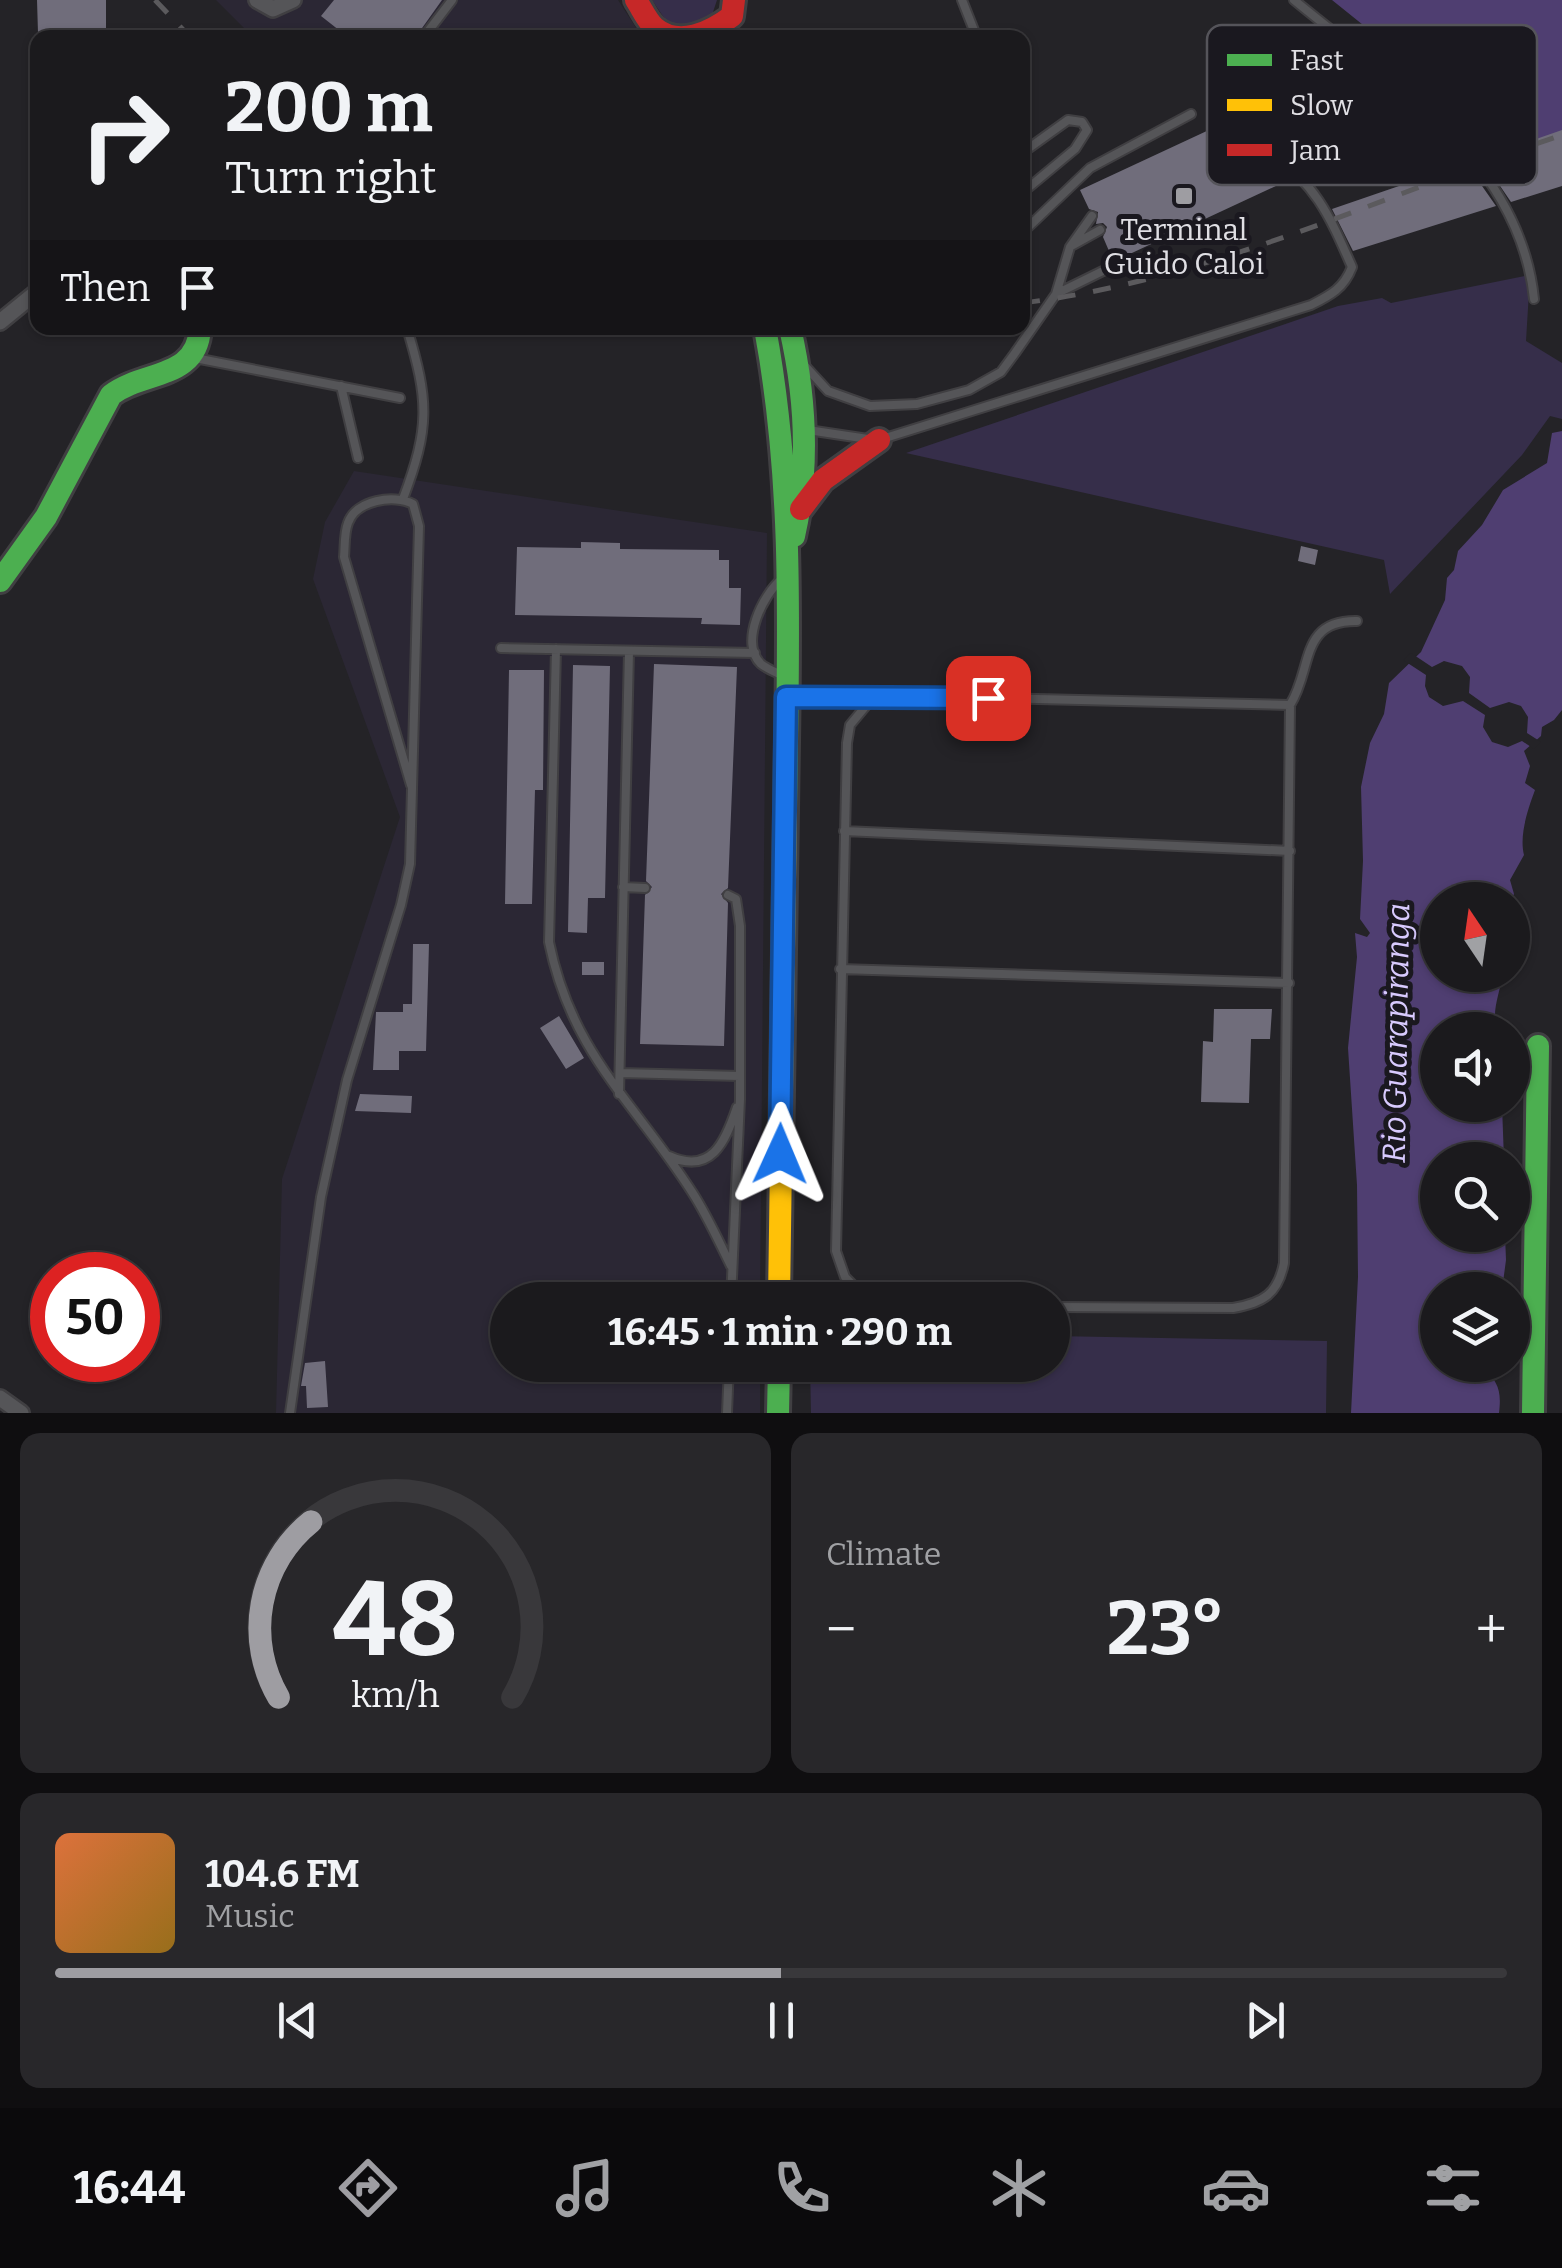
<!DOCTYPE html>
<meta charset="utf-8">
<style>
body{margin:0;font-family:Bitter,serif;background:#28272a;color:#f1f3f6;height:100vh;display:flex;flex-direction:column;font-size:38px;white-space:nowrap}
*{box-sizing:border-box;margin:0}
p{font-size:32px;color:#a0a1a4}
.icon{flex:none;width:55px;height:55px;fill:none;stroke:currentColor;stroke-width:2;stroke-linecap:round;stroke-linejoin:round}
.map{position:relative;height:1413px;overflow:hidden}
.side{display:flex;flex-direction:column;gap:20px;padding:20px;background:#0f0e10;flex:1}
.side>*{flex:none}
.guide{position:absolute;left:30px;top:30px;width:1000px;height:305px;border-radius:20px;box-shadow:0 2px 8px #0004,0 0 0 2px #39383b;background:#1b1a1d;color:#f1f3f6;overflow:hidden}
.needle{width:65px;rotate:347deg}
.tools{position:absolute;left:1420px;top:882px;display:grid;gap:20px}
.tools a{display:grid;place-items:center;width:110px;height:110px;border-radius:50%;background:#1b1a1d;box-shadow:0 2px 8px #0004,0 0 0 2px #39383b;font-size:50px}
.speed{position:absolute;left:30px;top:1252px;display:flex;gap:20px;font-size:50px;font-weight:700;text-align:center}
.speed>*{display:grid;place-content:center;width:130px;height:130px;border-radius:50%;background:#1b1a1d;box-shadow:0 2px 8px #0004,0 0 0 2px #39383b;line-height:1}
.speed .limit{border:15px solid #d22;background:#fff;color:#111}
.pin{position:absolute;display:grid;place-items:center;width:85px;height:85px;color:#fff;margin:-42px;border-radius:20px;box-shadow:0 5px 15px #0006}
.me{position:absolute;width:110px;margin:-55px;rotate:1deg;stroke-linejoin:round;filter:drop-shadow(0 0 8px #0008)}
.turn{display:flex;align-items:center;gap:35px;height:210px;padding:0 30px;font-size:45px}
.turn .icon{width:130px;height:130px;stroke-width:2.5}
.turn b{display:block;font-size:70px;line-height:85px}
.then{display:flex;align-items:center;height:95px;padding:0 30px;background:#0003;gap:20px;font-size:38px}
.big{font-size:75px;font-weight:700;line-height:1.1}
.side .widget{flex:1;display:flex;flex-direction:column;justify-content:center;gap:15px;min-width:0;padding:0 35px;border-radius:20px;background:#28272a}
.side .dial{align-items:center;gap:0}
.dial svg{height:260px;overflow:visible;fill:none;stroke:#39383b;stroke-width:7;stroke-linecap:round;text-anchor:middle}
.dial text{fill:#f1f3f6;stroke:none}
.song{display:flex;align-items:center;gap:30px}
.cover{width:120px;height:120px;border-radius:15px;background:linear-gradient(135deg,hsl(20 70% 55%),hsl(40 70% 35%))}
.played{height:10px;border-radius:5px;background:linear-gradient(90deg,#9e9da2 50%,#39383b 50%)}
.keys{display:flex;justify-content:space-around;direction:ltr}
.heat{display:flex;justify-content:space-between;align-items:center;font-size:55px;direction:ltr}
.side .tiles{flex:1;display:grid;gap:20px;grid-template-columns:1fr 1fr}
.widget:last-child{grid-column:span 2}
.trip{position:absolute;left:490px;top:1282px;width:580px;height:100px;border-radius:50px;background:#1b1a1d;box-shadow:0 2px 8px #0004,0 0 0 2px #39383b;font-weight:700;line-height:100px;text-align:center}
.dock{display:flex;height:160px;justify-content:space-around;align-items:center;background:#0b0a0c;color:#a0a1a4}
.dock .icon{width:70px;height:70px}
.dock .selected{color:#9e9da2}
.dock b{font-size:45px;color:#f1f3f6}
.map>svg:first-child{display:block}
</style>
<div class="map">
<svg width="1562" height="1413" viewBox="0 0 1562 1413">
<rect width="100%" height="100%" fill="#242327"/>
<path fill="#2b2734" d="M 216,0 L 618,0 L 642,37 L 253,37 Z
M 354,471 L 767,533 L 760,1300 L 508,1300 L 508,1365 L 760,1365 L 760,1413 L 276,1413 L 282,1179 L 400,817 L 313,579 L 325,522 Z"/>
<path fill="#362e4a" d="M 652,0 L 717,0 L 710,21 L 671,28 Z
M 1530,275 L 1526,341 L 1562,363 L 1562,419 L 1550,416 L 1522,455 L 1390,594 L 1384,560 L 906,453 L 1338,306 L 1382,298 L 1391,303 Z
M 1053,1336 L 1327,1341 L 1326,1413 L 811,1413 L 810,1365 L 1052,1365 Z"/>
<path fill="#4f3e71" d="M 1332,0 L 1562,0 L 1562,185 Z
M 1562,431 L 1562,710 L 1554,720 L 1542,727 L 1541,736 L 1524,751 L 1530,766 L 1525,783 L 1535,790 C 1528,809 1519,835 1524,855 L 1510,880 L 1514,894 L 1511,900 L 1438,900 L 1438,975 L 1502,975 C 1500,995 1491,1010 1497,1030 L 1438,1030 L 1438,1105 L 1502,1105 L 1504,1160 L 1438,1160 L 1438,1235 L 1505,1235 L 1506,1260 L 1502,1290 L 1438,1290 L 1438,1365 L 1484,1365 C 1497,1384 1502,1388 1499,1413 L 1351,1413 L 1358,1277 L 1357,1185 L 1348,1048 L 1357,957 L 1355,933 L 1367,937 L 1370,933 L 1360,919 L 1363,861 L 1361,787 L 1370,743 L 1384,714 L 1389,683 L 1421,652 L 1445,600 L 1447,578 L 1454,570 L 1458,551 L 1482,525 L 1503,490 L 1547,463 L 1552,433 Z"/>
<path fill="#242327" d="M 1411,653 L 1432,667 L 1444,661 L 1462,666 L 1470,677 L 1469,693 L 1490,708 L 1509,702 L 1521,706 L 1528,717 L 1527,733 L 1541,742 L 1534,749 L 1522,741 L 1508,747 L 1492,742 L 1483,727 L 1485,715 L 1463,701 L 1443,706 L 1429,697 L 1425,686 L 1426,675 L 1403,660 Z"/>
<path fill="#706d7b" d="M 37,0 L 106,0 L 106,31 L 38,33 Z
M 334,0 L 442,0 L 415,38 L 349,38 L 321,16 Z
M 1239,116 L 1263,145 L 1263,156 L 1291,179 L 1119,259 L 1112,258 L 1103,237 L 1107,227 L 1103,223 L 1096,224 L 1098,212 L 1089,209 L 1080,190 Z
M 1562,130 L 1562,186 L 1511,202 L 1481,158 Z
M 1466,163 L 1496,206 L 1353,251 L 1332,209 Z
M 581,542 L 620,543 L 620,549 L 719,550 L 719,560 L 729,560 L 729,588 L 741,588 L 740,625 L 701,624 L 702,618 L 515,615 L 517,547 L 581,548 Z
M 1301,546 L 1318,550 L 1315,565 L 1298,561 Z
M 654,664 L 737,667 L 728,888 L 721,894 L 728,903 L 724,1046 L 640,1044 L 645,895 L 652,887 L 646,881 Z
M 573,665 L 610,666 L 605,898 L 588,898 L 587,933 L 568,932 Z
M 509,670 L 544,670 L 543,790 L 535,790 L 532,904 L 505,904 Z
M 413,944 L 429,944 L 426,1051 L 399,1051 L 399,1070 L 373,1070 L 376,1012 L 403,1012 L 403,1004 L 412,1004 Z
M 582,962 L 604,962 L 604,975 L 582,975 Z
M 1214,1009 L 1272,1009 L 1270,1039 L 1251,1039 L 1249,1103 L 1201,1102 L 1203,1041 L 1213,1042 Z
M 559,1016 L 584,1058 L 566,1069 L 540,1028 Z
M 360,1094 L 412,1096 L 411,1113 L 355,1111 Z
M 325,1361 L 328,1407 L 307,1408 L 306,1386 L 301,1386 L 305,1363 Z"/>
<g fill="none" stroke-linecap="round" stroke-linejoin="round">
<g stroke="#403f42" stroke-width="12">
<path id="lane" d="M 962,0 L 977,38
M 1294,0 C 1392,81 1520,161 1534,299
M 423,38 L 452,0
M 1022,153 L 1068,120 L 1082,122 L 1087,130 L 1075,149 L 1022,193
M 1022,233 L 1090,168 L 1191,114
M 1073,245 L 1100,230
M 1056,294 L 1115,265
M 195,358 L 400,398
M 805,366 L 828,391 L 870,406 L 917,404 L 969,390 L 1001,372 L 1015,353 L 1056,294 L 1070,247 L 1092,216
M 341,386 L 358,458
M 808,430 L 868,439
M 882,439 L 1311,305 C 1331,295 1344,288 1352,267 C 1330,217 1316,183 1268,151
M 403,499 C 430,427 429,401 407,328
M 782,579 C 763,594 739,643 761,664 C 767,669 776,672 783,676
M 501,648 L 755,653
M 556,649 L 549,942 C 572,1055 634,1101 692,1192 C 707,1215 719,1242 731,1266
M 790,697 L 875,695 L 1290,705 C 1313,669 1299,620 1357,621
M 844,831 L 1290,851
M 623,887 L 645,888
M 728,895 L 736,899 L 740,926 L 740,1099 L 731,1300
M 840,969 L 1289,983
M 620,1073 L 740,1076
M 619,1094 L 629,651
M 669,1156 C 711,1175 725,1143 737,1107
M 868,1300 L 845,1277 L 836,1251 L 847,743 L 850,725 L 875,695
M 1052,1307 L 1233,1308 C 1263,1303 1278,1294 1284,1263 L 1290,705
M 290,1413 L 321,1197 L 347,1080 L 401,905 L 410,864 L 419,526 L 413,504 C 394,494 356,500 348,523 C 344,533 345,547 344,557 L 411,785
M 727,1413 L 729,1365"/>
</g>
<g stroke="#403f42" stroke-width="20">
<path id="street" d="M 257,0 L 273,9 L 293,0
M 0,322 L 38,291
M 0,1398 L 21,1413"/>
</g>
<g stroke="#403f42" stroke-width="28">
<path id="fast" d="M 765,328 C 795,489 788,647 786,810
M 790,328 C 806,398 810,466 794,536
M 0,581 L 46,517 L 111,395 C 144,370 197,380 200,328
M 778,1413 L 779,1365
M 1533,1413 L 1538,1046"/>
</g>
<g stroke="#403f42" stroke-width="28">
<path id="slow" d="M 779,1300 L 786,810"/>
</g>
<g stroke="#403f42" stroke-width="28">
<path id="jam" d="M 636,0 C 642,9 647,21 655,28 C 679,48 711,32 732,16 L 734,0
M 801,509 L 823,480 L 879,440"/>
</g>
<use href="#lane" stroke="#555558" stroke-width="8"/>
<use href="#street" stroke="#555558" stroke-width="15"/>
<use href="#fast" stroke="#4caf50" stroke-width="22"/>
<use href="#slow" stroke="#ffc107" stroke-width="22"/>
<use href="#jam" stroke="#c62828" stroke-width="22"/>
<path stroke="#5b5a5d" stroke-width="5" stroke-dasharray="18 18" stroke-linecap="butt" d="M 155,0 L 191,38
M 1022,303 C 1211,280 1384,195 1562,135"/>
</g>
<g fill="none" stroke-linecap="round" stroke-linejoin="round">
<g stroke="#114b97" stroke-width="25">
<path id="route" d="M 780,1154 L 786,697 L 988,698"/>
</g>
<use href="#route" stroke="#1a73e8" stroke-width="18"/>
</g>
<rect fill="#9e9da2" stroke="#1a181f" stroke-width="4" x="1174" y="186" width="20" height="20" rx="5"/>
<g text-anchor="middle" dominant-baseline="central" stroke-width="10" stroke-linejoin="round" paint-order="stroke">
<g font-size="30" fill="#e0dfe4" stroke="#1a181f">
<text x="1184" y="230">Terminal<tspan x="1184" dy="34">Guido Caloi</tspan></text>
</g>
<g font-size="32" font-style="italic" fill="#d8cafe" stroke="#1a181f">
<text transform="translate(1396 1033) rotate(-89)">Rio Guarapiranga</text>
</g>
</g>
<rect x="1207" y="25" width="330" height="160" rx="15" fill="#1a181f" stroke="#55545a" stroke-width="2.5"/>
<rect x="1227" y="54" width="45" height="12" fill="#4caf50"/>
<rect x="1227" y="99" width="45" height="12" fill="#ffc107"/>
<rect x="1227" y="144" width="45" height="12" fill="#c62828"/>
<g font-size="28" fill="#e0dfe4">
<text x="1290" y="70">Fast</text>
<text x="1290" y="115">Slow</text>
<text x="1290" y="160">Jam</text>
</g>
</svg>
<div class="tools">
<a><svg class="needle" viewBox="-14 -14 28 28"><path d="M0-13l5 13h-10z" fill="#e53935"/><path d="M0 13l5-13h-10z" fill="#a0a1a4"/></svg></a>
<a><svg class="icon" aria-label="sound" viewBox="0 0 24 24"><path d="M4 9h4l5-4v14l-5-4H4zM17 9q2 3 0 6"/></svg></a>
<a><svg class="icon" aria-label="search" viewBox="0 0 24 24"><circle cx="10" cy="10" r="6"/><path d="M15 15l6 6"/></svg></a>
<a><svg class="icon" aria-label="layers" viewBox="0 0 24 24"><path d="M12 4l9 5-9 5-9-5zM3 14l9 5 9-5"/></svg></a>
</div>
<div class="speed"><div class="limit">50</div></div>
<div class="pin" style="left:988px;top:698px;background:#d93025"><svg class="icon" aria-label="arrive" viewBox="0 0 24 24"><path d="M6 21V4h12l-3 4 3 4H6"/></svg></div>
<svg class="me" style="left:780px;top:1154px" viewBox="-20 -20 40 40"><path d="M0-17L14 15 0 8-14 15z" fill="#1a73e8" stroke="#fff" stroke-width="4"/></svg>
<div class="trip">16:45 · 1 min · 290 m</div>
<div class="guide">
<div class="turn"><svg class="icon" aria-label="right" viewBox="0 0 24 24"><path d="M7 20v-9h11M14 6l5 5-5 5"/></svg><div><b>200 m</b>Turn right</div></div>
<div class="then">Then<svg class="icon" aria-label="arrive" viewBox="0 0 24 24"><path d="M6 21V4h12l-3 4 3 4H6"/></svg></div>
</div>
</div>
<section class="side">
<div class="tiles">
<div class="widget dial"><svg viewBox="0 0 100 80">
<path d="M14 69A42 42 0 1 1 86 69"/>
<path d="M14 69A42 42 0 0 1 24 15" stroke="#9e9da2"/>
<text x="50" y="56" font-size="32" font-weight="700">48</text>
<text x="50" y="72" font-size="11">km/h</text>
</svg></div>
<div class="widget"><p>Climate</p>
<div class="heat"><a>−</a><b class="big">23°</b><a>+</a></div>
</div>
<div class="widget">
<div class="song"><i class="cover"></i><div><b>104.6 FM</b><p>Music</p></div></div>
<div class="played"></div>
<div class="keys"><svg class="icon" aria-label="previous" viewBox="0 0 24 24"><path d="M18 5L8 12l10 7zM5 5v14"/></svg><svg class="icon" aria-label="pause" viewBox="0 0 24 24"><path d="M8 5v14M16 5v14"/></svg><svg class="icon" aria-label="next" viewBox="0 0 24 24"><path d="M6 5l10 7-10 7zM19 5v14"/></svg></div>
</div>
</div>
</section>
<nav class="dock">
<b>16:44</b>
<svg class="icon selected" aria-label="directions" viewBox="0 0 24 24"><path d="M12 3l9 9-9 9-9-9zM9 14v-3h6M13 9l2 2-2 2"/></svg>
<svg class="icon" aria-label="music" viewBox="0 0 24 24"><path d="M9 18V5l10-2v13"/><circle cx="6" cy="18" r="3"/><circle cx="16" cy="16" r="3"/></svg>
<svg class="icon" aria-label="phone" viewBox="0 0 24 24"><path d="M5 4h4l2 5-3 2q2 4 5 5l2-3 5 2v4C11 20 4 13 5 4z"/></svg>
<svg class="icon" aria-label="climate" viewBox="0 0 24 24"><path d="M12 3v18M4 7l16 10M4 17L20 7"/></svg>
<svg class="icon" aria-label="car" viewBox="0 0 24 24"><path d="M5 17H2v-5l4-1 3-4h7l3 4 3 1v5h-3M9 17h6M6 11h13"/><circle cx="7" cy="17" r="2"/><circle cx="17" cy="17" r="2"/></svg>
<svg class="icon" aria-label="filters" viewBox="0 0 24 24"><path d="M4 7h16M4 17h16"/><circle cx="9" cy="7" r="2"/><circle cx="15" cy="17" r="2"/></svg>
</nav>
